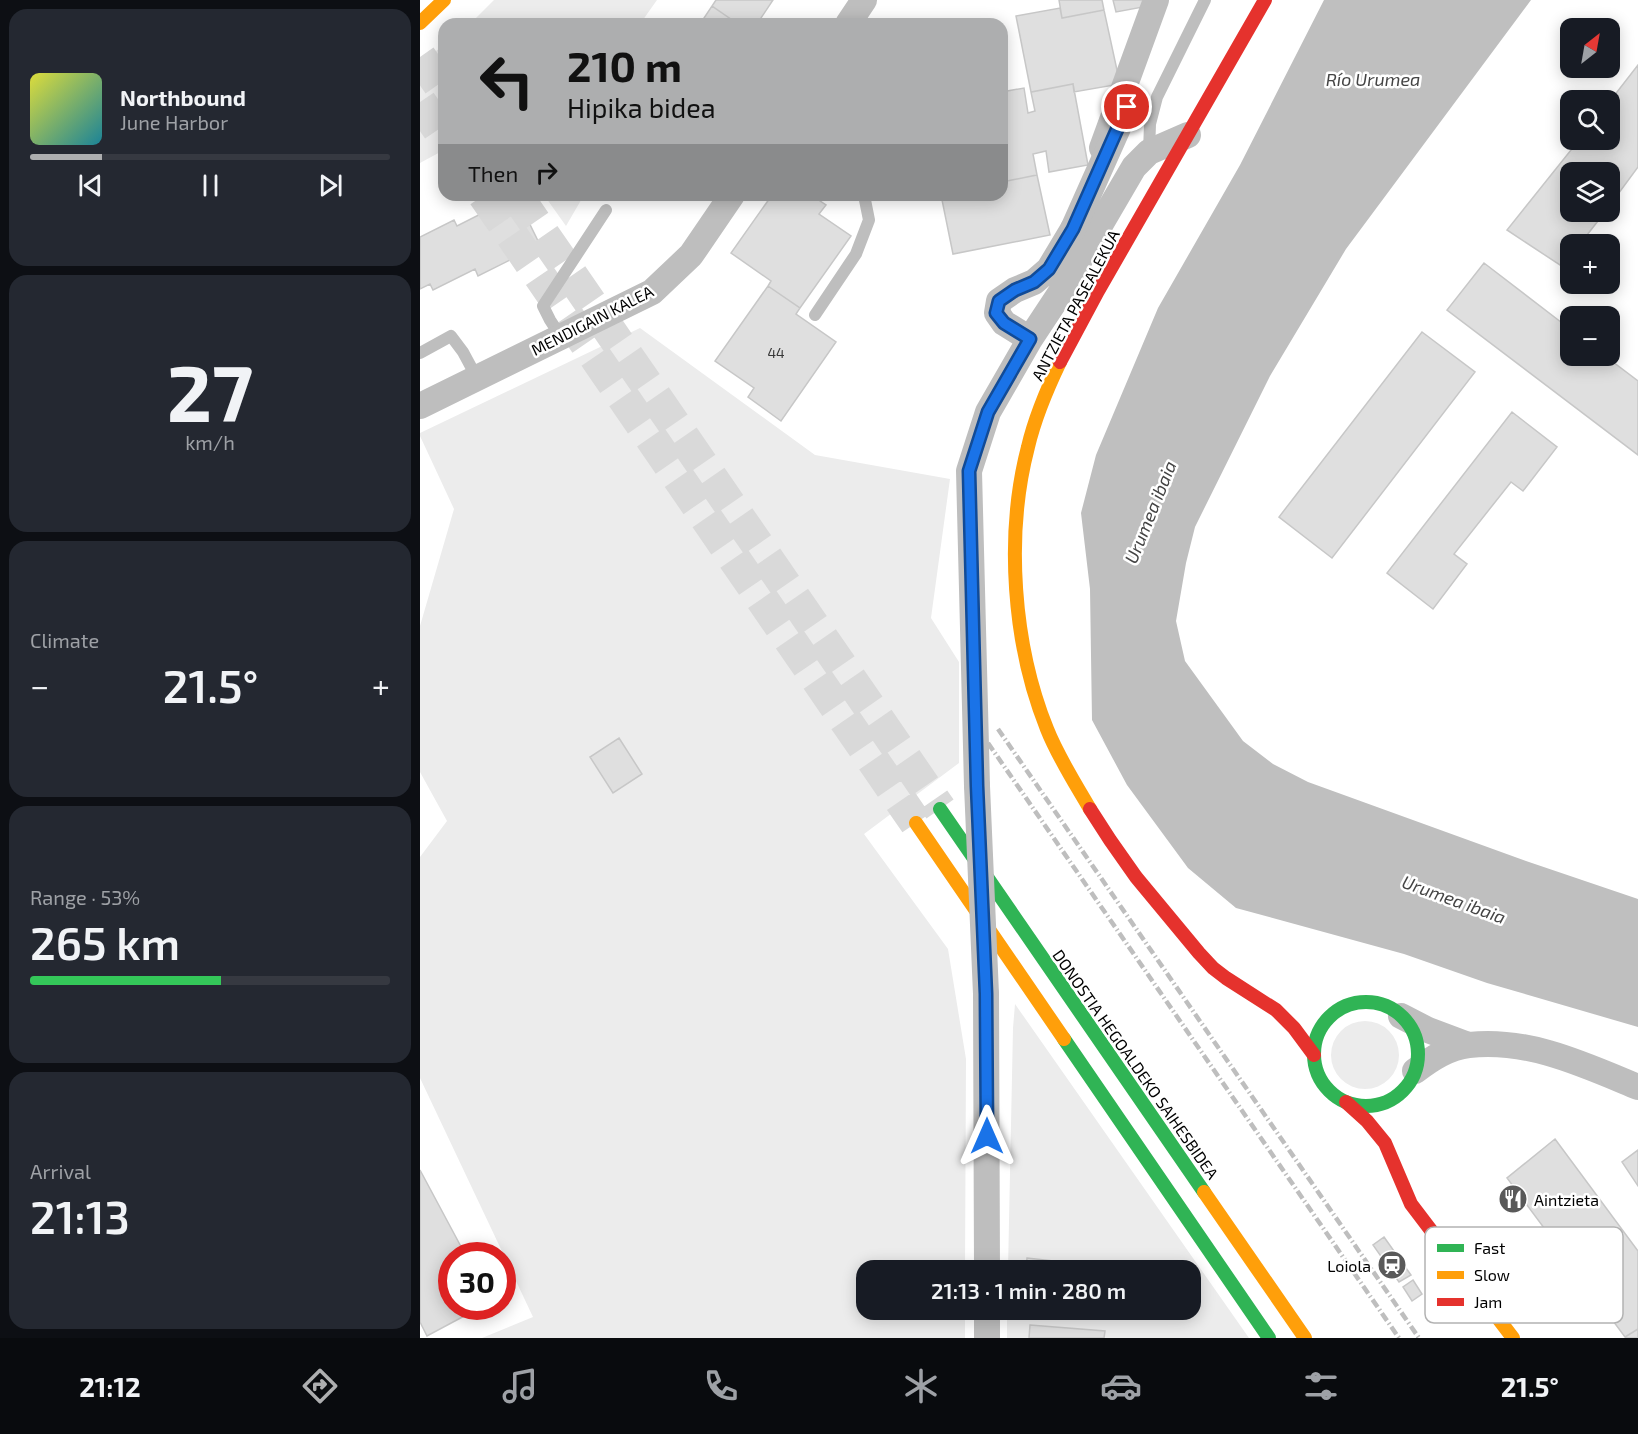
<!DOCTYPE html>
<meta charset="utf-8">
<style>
body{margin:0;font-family:"Exo 2",sans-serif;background:#242831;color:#f1f3f6;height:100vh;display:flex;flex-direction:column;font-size:22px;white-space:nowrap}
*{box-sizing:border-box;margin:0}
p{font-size:20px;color:#9ea1a6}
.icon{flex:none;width:33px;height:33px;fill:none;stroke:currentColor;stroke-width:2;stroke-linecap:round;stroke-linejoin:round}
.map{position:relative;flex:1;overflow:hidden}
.details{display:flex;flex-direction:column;gap:9px;padding:9px;background:#0d0f14;width:420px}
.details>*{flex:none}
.top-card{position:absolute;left:18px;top:18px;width:570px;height:183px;border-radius:18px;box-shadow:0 3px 15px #0003;background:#adaeaf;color:#111;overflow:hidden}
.needle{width:39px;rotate:31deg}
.tools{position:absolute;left:1140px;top:18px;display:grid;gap:12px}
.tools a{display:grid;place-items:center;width:60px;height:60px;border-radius:12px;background:#171b24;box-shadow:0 3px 15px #0003;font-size:30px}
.speed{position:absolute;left:18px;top:1242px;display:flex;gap:12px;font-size:30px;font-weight:700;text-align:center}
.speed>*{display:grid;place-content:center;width:78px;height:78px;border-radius:50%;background:#171b24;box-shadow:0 3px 15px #0003;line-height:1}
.speed .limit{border:9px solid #d22;background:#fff;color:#111}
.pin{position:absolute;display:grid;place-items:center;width:51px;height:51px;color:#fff;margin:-26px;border:3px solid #fff;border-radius:50%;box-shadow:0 2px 6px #0007}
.me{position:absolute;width:66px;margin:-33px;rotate:0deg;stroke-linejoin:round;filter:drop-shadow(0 0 4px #0008)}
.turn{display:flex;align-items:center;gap:21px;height:126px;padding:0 30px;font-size:27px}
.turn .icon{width:78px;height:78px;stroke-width:2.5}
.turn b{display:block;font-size:42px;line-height:51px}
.then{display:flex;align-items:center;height:57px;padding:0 30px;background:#0003;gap:12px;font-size:22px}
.big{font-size:45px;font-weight:600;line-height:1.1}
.details .card{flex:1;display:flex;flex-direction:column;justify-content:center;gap:9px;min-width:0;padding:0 21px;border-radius:18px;background:#242831}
.details .dial{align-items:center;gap:0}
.dial b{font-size:78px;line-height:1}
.song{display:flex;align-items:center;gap:18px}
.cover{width:72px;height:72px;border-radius:9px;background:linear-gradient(135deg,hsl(60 70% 55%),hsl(190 70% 35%))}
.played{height:6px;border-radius:3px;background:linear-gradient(90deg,#adaeaf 20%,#363941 20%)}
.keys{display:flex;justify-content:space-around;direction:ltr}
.heat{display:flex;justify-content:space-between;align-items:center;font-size:33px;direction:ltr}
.charge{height:9px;border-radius:4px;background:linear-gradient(90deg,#34c759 53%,#363941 0)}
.trip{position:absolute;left:436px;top:1260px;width:345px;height:60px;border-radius:18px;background:#171b24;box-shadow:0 3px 15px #0003;font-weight:600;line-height:60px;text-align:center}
.menu{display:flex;height:96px;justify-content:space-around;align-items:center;background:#090b0e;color:#9ea1a6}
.menu .icon{width:42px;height:42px}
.menu .active{color:#adaeaf}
.menu b{font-size:27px;color:#f1f3f6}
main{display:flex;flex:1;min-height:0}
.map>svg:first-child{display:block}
</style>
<main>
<section class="details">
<div class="card">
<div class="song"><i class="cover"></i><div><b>Northbound</b><p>June Harbor</p></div></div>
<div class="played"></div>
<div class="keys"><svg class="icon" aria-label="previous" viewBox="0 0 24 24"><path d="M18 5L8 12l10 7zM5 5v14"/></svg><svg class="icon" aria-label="pause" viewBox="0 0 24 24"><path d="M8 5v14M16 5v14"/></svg><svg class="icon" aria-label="next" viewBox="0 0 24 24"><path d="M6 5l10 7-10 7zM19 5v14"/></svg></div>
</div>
<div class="card dial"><b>27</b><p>km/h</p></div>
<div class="card"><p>Climate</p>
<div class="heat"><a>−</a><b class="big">21.5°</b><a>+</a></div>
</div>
<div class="card"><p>Range · 53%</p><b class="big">265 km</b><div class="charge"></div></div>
<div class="card"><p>Arrival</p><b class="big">21:13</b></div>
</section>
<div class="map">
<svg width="1218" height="1338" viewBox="0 0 1218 1338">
<rect width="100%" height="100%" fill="#fff"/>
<path fill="#ececec" d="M 74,0 L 237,0 L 220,24 L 50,24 Z
M 24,45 L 24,150 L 0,163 L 0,63 Z
M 124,195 L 164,195 L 146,226 Z
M 220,328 L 395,455 L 530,479 L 511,618 L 539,662 L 539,763 L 444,834 L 528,949 L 546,1059 L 545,1270 L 447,1270 L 447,1310 L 545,1310 L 545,1338 L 62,1338 L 113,1317 L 0,1078 L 0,857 L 27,821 L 0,772 L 0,626 L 34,509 L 0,436 L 0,433 Z
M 595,1004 L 829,1338 L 587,1338 L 587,1310 L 771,1310 L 771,1270 L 588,1270 L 593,1028 Z
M911 1055a34 34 0 1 1 68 0a34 34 0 1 1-68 0Z"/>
<path fill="#bfbfbf" d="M 904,0 L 1111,0 L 926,249 L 850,376 L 775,527 L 766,563 L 756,621 L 765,661 L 823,741 L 853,764 L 888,782 L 1106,861 L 1218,899 L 1218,1027 L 1067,983 L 984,954 L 816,908 L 768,868 L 707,785 L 672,720 L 670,589 L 661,513 L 676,455 L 738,308 L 820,165 Z"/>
<path fill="#dfdfdf" stroke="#c7c7c7" stroke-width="1.5" d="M 296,0 L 353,0 L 337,24 L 318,24 L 292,6 Z
M 639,0 L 682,0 L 684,10 L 642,18 Z
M 693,0 L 733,0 L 734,5 L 696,12 Z
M 292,6 L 318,24 L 280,24 Z
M 640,8 L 642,18 L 684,10 L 700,84 L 654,92 L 653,84 L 611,92 L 596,16 Z
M 1218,65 L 1218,167 L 1190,205 L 1190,172 L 1150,172 L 1150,212 L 1185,212 L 1160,244 L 1150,244 L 1150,258 L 1143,267 L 1087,230 L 1159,140 L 1190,140 L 1190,101 Z
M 653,84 L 668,165 L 629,172 L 626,151 L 613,154 L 617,175 L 582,182 L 582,92 L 604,88 L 608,113 L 615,111 L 611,92 Z
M 617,175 L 630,235 L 533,254 L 521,195 L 582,195 L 582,182 Z
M 352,195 L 391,195 L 406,205 L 399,214 L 431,236 L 380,308 L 348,286 L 351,281 L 311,253 Z
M 96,196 L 120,245 L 58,276 L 55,269 L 13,290 L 10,284 L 0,289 L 0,237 L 34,220 L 37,226 Z
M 1064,263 L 1150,329 L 1150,356 L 1185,356 L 1218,381 L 1218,455 L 1027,310 Z
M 348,286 L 380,308 L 376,314 L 416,342 L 361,421 L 328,397 L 334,388 L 295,361 Z
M 1002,332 L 1055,372 L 912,558 L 859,517 Z
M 1092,412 L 1137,447 L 1103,491 L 1091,482 L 1034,554 L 1047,564 L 1013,609 L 967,573 Z
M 199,738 L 222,774 L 193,793 L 170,757 Z
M 1135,1139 L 1218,1251 L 1218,1329 L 1205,1337 L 1087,1178 Z
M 1218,1150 L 1218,1186 L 1202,1162 Z
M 0,1170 L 46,1256 L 32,1256 L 32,1306 L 63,1306 L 7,1336 L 0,1322 Z
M 964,1237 L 991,1275 L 979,1282 L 953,1245 Z
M 607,1258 L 703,1269 L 703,1270 L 606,1270 Z
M 993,1280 L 1002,1294 L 992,1301 L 983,1287 Z
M 610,1325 L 685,1331 L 684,1338 L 609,1338 Z
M 1218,1329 L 1218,1338 L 1206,1338 L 1205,1337 Z"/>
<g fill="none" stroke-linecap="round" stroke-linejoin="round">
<path stroke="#d9d9d9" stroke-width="33" stroke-dasharray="33 16" stroke-linecap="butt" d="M 0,57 L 24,91
M 0,102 L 24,137
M 64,195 L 496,823
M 96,195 L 520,809"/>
<path stroke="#bebebe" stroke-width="12" d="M 729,152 L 730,124 L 737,97 L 785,0
M 395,315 L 436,254 L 449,220 L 444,195
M 141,337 L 130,320 L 123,306 L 186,210
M 0,353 L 31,336 L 43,352 L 57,378"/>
<path stroke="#bebebe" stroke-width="26" d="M 428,24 L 444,0
M 682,148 L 736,0
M 610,339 L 584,323 L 577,313 L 579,301 L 595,290 L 614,282 L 629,269 L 653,229
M 0,406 L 232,292 L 271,255 L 312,195
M 557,786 L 549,471 L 568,412 L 610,339 L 641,292 L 714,167 L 729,152 L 768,135
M 566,994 L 567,1270
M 981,1016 L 1008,1030 L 1048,1045
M 995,1071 C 1011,1059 1029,1047 1049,1045 C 1108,1038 1165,1065 1218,1087
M 567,1310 L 567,1338"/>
<path stroke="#30b455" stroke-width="14" d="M 520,809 L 784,1192
M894 1054a52 52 0 1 1 104 0a52 52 0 1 1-104 0Z
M 644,1039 L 849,1338"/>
<path stroke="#ff9f0a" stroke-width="14" d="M 0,23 L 24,0
M 640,362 C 627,389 615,417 608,447 C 585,535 593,645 627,729 C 638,757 655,783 670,809
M 496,823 L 644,1039
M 784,1192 L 885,1338
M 1029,1254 L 1093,1338"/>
<path stroke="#e5322d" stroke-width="14" d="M 640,362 L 678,291 L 845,0
M 670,809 L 690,840 L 716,877 L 779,953 L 793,968 L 806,978 L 856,1010 L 874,1028 L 894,1055
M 926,1102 L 947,1121 L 965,1143 L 991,1204 L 1029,1254"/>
<path stroke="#bebebe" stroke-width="4.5" stroke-dasharray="9 3 1.5 3" stroke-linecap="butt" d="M 578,729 L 999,1338
M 568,743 L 979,1338"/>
<path stroke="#bebebe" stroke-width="26" d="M 653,229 L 698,128
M 557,786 L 566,994"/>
</g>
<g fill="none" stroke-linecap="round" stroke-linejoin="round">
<g stroke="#114b97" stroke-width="15">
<path id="route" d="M 567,1136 L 566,994 L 557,786 L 549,471 L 568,412 L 610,339 L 584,323 L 576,313 L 579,301 L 595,290 L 614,282 L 629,269 L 653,229 L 707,107"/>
</g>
<use href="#route" stroke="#1a73e8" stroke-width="10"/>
</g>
<defs>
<g id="restaurant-disc" transform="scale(1.5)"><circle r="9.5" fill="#595959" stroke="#fff"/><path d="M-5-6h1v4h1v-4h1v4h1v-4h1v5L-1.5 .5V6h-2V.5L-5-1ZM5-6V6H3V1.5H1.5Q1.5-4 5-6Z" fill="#fff"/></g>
<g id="station-disc" transform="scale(1.5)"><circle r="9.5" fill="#595959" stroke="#fff"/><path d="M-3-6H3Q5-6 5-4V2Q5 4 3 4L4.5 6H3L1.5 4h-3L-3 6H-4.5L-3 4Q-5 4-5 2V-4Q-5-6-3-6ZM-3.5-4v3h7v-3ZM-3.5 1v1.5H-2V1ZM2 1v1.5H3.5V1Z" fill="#fff"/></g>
</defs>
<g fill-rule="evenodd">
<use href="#restaurant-disc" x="1093" y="1199"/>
<use href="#station-disc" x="972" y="1265"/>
</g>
<g text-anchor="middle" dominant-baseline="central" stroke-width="5" stroke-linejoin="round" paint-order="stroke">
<g font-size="14" fill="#383838">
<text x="356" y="352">44</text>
</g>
<g font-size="16" fill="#000" stroke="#fff">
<text transform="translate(655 305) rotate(-62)">ANTZIETA PASEALEKUA</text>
<text transform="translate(172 320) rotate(-27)">MENDIGAIN KALEA</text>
<text transform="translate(716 1064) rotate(55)">DONOSTIA HEGOALDEKO SAIHESBIDEA</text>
</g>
<g font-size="16" fill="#000" stroke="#fff" text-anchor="start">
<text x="1114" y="1199">Aintzieta</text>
<text x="951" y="1265" text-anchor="end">Loiola</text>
</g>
<g font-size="18" font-style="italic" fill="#444" stroke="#fff">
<text x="953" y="79">Río Urumea</text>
<text transform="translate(730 512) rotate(-68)">Urumea ibaia</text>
<text transform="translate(1034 899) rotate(20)">Urumea ibaia</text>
</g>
</g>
<rect x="1005" y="1227" width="198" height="96" rx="9" fill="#fff" stroke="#b2b2b2" stroke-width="1.5"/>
<rect x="1017" y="1244" width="27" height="8" fill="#30b455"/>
<rect x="1017" y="1271" width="27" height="8" fill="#ff9f0a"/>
<rect x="1017" y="1298" width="27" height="8" fill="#e5322d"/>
<g font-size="16" fill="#000">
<text x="1054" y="1254">Fast</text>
<text x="1054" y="1281">Slow</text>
<text x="1054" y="1308">Jam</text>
</g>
</svg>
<div class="tools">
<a><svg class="needle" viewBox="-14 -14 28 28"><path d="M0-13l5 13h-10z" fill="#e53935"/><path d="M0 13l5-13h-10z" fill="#9ea1a6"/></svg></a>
<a><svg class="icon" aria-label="search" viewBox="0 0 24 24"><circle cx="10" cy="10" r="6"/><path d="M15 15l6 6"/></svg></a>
<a><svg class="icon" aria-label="layers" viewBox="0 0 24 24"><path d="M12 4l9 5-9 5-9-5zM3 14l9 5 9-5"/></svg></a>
<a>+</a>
<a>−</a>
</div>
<div class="speed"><div class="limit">30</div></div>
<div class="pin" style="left:707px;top:107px;background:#d93025"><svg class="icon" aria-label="arrive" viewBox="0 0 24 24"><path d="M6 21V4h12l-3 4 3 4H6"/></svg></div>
<svg class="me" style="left:567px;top:1136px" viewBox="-20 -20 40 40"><path d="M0-17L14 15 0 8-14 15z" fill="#1a73e8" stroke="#fff" stroke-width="4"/></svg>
<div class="trip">21:13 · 1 min · 280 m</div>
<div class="top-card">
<div class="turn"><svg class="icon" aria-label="left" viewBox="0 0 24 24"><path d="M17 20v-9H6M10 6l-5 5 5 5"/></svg><div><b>210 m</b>Hipika bidea</div></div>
<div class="then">Then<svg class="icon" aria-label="right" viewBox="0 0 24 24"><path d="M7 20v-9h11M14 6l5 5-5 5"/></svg></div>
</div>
</div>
</main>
<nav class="menu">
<b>21:12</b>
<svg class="icon active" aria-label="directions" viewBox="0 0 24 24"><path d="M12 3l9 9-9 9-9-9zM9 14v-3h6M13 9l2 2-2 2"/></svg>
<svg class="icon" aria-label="music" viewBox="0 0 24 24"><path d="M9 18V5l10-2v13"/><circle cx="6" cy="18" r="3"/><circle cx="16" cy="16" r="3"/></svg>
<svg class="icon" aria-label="phone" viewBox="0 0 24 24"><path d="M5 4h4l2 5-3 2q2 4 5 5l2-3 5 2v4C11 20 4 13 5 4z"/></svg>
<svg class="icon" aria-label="climate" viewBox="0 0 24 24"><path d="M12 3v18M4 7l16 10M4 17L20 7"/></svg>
<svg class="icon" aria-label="car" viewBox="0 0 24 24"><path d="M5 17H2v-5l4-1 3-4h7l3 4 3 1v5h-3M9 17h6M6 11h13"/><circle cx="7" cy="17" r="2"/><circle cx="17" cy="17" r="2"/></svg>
<svg class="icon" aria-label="filters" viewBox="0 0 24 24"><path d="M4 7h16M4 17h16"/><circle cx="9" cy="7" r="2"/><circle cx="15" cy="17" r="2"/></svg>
<b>21.5°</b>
</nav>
